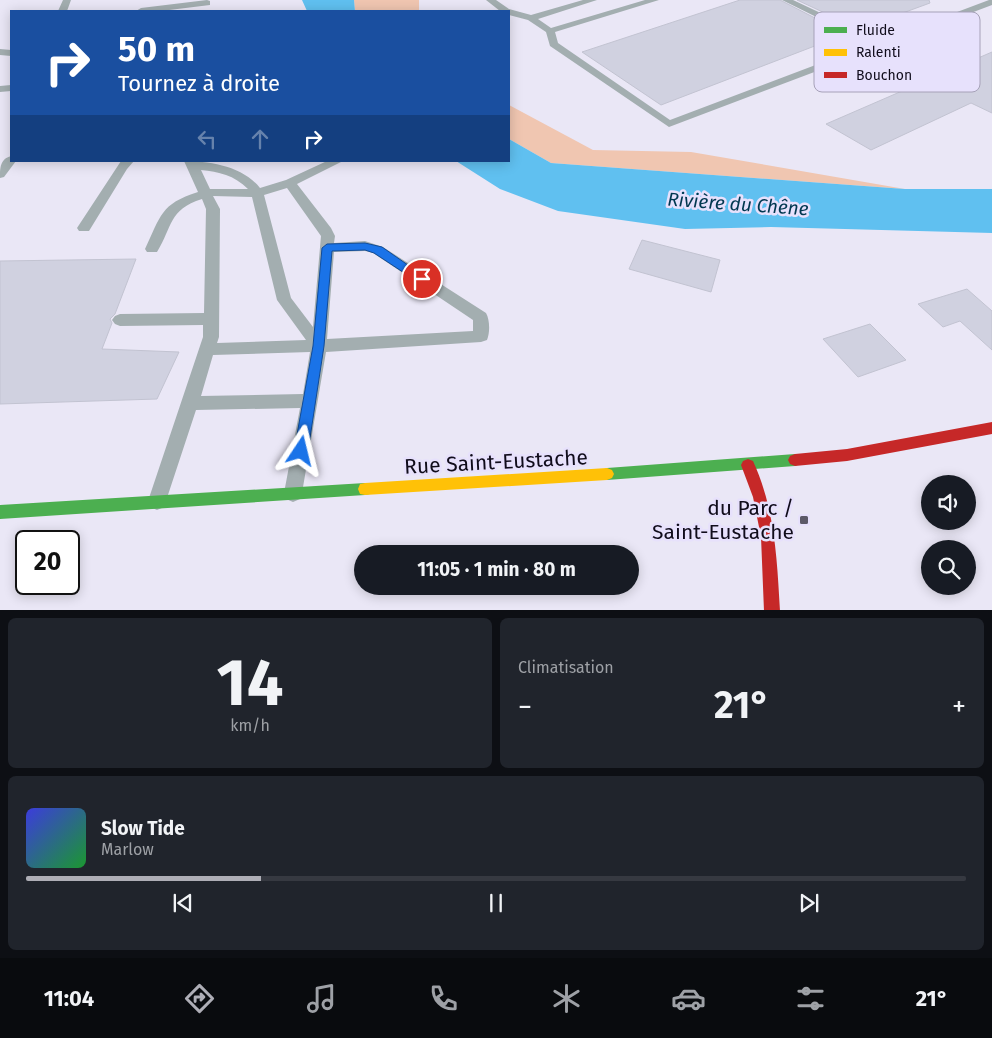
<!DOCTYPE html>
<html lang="fr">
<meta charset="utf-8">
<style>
body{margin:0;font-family:"Fira Sans",sans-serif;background:#20242c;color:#f1f3f6;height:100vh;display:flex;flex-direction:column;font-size:19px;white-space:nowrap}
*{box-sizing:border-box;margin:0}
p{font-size:16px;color:#9ea1a6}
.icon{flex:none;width:28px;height:28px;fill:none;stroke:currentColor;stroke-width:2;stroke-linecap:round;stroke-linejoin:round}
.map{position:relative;height:610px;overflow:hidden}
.sheet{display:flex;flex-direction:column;gap:8px;padding:8px;background:#0d0f14;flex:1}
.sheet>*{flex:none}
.top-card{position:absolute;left:10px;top:10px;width:500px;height:152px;border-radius:0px;box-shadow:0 2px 12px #0003;background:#1a4fa0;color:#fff;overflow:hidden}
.fabs{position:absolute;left:921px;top:475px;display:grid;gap:10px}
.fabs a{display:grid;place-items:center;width:55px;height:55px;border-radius:50%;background:#171b24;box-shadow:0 2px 12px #0003;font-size:25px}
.speed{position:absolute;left:15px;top:530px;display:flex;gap:10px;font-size:25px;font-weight:700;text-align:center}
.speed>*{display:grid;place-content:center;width:65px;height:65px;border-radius:50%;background:#171b24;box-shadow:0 2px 12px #0003;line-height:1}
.speed .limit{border:2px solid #111;border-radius:8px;background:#fff;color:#111}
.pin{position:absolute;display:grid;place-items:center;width:42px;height:42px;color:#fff;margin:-21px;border:2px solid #fff;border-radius:50%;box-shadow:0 1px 5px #0007}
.me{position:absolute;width:55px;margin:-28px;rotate:10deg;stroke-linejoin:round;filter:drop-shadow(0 0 4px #0008)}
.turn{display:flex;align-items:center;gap:18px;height:105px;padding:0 25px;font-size:22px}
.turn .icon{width:65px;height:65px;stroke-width:2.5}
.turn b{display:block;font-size:35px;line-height:42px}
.lanes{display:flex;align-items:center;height:48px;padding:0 25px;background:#0003;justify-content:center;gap:25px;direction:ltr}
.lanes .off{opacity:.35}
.big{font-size:38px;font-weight:700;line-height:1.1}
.sheet .card{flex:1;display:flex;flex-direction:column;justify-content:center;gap:8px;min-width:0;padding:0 18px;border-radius:8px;background:#20242c}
.sheet .dial{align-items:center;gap:0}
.dial b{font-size:65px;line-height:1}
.song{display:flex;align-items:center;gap:15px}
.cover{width:60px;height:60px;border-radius:8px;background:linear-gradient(135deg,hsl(240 70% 55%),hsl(130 70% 35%))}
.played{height:5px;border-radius:2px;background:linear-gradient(90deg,#aeaeb6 25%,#363941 25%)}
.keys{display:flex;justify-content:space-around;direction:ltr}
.heat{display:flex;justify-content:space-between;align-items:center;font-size:28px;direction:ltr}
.sheet .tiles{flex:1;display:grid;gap:8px;grid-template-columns:1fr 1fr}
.card:last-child{grid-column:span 2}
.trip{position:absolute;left:354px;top:545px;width:285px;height:50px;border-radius:25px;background:#171b24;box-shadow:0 2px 12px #0003;font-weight:700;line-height:50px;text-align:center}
.dock{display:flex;height:80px;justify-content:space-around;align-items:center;background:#090b0e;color:#9ea1a6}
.dock .icon{width:35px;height:35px}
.dock .on{color:#aeaeb6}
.dock b{font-size:22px;color:#f1f3f6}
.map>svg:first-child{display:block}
</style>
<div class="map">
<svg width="992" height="611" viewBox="0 0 992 611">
<rect width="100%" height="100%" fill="#eae7f6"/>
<path fill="#f0c6b1" d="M 354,0 L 419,0 L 419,11 L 355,11 Z
M 509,105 L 593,150 L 691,152 L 905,189 L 551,163 L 509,139 Z"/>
<path fill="#60c0f0" d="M 302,0 L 354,0 L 355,11 L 307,11 Z
M 509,139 L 551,163 L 905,189 L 992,189 L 992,233 L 771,227 L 685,229 L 558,211 L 500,189 L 456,161 L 509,161 Z"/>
<path fill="#d0d1e0" stroke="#c2c3d1" d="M 740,0 L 780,0 L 846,34 L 661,105 L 582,52 Z
M 797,0 L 929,0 L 930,3 L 859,29 Z
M 992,52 L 992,113 L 971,103 L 871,150 L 826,124 Z
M 642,240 L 720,260 L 711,292 L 629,269 Z
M 136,259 L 115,314 L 110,319 L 112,323 L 102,349 L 179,352 L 157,399 L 0,404 L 0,261 Z
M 967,289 L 992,311 L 992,350 L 960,321 L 943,327 L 918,304 Z
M 870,324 L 906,360 L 858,377 L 823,339 Z"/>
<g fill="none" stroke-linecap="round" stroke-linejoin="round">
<path fill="#a3aeb0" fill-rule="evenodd" d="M 63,0 L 71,0 L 67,11 L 58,11 Z
M 207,0 L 210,1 L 210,5 L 161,11 L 136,11 L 141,8 Z
M 486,0 L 496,0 L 509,9 L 531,15 L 583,0 L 597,0 L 538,19 L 551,28 L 645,0 L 659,0 L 555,32 L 558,43 L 670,120 L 871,44 L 782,0 L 793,0 L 880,41 L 989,0 L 992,0 L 992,5 L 669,127 L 550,46 L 546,32 L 528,20 L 509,15 L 509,11 L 500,11 Z
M 0,49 L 11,50 L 11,56 L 0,55 Z
M 11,85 L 11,91 L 0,92 L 0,86 Z
M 11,156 L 11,161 L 16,161 L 4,177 L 0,178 C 0,168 0,159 11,156 Z
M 121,161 L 134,161 L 127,169 L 89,231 L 79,231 L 77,228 Z
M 184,161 C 209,161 243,166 260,188 L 286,180 L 327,161 L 343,161 L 297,184 L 331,228 L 335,236 L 334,243 L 365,241 L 383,247 L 486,313 C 490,320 490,333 487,340 L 481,342 L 326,352 L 302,493 L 300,499 L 293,502 L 286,499 L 284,493 L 300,408 L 196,410 L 164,507 L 157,510 L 150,507 L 148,501 L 203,337 L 203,325 L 120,326 L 115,324 L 112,320 L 115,316 L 120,314 L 204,313 L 206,209 L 202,199 C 168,210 173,226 157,252 L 147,252 L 145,249 C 161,216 160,204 198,192 ZM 201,170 C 219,172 234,175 248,189 L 210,189 ZM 287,188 L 321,236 L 313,327 L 291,298 L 264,195 ZM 213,196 L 252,197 L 277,300 L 306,340 L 217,343 L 219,337 L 220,209 ZM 365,251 L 373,253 L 473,320 L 473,331 L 327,339 L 334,252 ZM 310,352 L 303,394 L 201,396 L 213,355 Z"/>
<path fill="#4caf50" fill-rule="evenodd" d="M 795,454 L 800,456 L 802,460 L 800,464 L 795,466 L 607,480 L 602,478 L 600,474 L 602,470 L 607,468 Z
M 365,483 L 370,484 L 372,489 L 370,494 L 365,495 L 0,519 L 0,505 Z"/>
<path fill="#ffc107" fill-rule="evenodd" d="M 607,468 L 612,470 L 614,474 L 612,478 L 607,480 L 365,495 L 360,494 L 358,489 L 360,484 L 365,483 Z"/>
<path fill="#c62828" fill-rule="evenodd" d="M 992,422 L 992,434 L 847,461 L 795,466 L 790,464 L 788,460 L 790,456 L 795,454 L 847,449 Z
M 748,459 L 753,461 C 775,509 777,559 780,611 L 764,611 L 761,537 L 753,497 L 741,465 L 743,461 Z"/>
</g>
<path fill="#1a73e8" stroke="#114b97" d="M 365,243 L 382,247 L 428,279 L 426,282 L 418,282 L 374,253 L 365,250 L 332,251 L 324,346 L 308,451 L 306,455 L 301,457 L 296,455 L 294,451 L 313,346 L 322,248 L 327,244 Z"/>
<rect fill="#5c5968" stroke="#e7e1fc" stroke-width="2" x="799" y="515" width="10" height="10" rx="2.5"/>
<g text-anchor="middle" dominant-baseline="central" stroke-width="5" stroke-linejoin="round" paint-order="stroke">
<g font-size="19" font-style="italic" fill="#003750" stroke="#e7e1fc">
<text transform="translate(738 204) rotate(4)">Rivière du Chêne</text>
</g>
<g font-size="21" fill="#100c1b" stroke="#e7e1fc">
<text transform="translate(496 462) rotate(-3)">Rue Saint-Eustache</text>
</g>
<g font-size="21" fill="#100c1b" stroke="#e7e1fc" text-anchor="end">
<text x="794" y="508">du Parc /<tspan x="794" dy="24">Saint-Eustache</tspan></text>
</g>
</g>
<rect x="814" y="12" width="166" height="80" rx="8" fill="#e7e1fc" stroke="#a6a1b8" stroke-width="1"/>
<rect x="824" y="27" width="23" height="6" fill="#4caf50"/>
<rect x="824" y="49" width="23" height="7" fill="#ffc107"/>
<rect x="824" y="72" width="23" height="6" fill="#c62828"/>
<g font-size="14" fill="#100c1b">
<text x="856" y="35">Fluide</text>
<text x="856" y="57">Ralenti</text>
<text x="856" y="80">Bouchon</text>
</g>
</svg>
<div class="fabs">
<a><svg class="icon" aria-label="sound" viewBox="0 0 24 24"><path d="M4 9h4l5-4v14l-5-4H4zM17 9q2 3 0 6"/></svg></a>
<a><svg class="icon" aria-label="search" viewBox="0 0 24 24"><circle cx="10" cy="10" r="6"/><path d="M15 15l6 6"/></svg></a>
</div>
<div class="speed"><div class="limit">20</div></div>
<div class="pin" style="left:422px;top:279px;background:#d93025"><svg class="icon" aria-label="arrive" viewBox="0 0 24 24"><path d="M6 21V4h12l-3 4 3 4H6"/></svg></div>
<svg class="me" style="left:301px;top:451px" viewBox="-20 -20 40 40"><path d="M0-17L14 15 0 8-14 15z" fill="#1a73e8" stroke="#fff" stroke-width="4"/></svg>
<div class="trip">11:05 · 1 min · 80 m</div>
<div class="top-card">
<div class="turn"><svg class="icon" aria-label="right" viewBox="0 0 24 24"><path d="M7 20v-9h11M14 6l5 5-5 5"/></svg><div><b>50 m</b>Tournez à droite</div></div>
<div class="lanes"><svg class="icon off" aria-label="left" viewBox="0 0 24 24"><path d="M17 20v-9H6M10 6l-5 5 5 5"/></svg><svg class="icon off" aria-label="ahead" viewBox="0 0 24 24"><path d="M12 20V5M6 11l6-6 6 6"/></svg><svg class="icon" aria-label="right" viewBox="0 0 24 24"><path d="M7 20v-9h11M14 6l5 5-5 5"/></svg></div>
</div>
</div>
<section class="sheet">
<div class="tiles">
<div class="card dial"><b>14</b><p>km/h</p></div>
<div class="card"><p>Climatisation</p>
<div class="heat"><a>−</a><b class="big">21°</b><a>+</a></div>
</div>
<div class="card">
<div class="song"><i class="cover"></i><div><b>Slow Tide</b><p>Marlow</p></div></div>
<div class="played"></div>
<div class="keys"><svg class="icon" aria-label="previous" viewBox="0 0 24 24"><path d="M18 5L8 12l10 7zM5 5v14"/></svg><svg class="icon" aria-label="pause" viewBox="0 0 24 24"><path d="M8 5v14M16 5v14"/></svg><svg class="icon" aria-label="next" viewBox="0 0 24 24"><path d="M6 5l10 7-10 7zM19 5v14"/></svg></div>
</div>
</div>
</section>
<nav class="dock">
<b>11:04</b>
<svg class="icon on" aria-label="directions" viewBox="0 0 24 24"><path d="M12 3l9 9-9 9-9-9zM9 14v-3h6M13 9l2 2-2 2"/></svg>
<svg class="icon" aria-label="music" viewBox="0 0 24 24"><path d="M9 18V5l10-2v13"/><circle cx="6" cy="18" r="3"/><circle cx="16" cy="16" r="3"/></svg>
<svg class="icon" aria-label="phone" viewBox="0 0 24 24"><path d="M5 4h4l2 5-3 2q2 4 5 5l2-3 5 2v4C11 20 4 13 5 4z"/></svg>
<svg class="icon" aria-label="climate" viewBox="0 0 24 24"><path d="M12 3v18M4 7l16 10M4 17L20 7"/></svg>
<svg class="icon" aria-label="car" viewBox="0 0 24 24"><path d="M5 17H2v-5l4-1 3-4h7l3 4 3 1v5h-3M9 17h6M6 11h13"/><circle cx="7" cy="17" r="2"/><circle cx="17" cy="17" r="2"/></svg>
<svg class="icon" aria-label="filters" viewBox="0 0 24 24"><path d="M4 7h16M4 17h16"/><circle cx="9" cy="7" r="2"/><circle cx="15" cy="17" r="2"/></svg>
<b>21°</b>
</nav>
